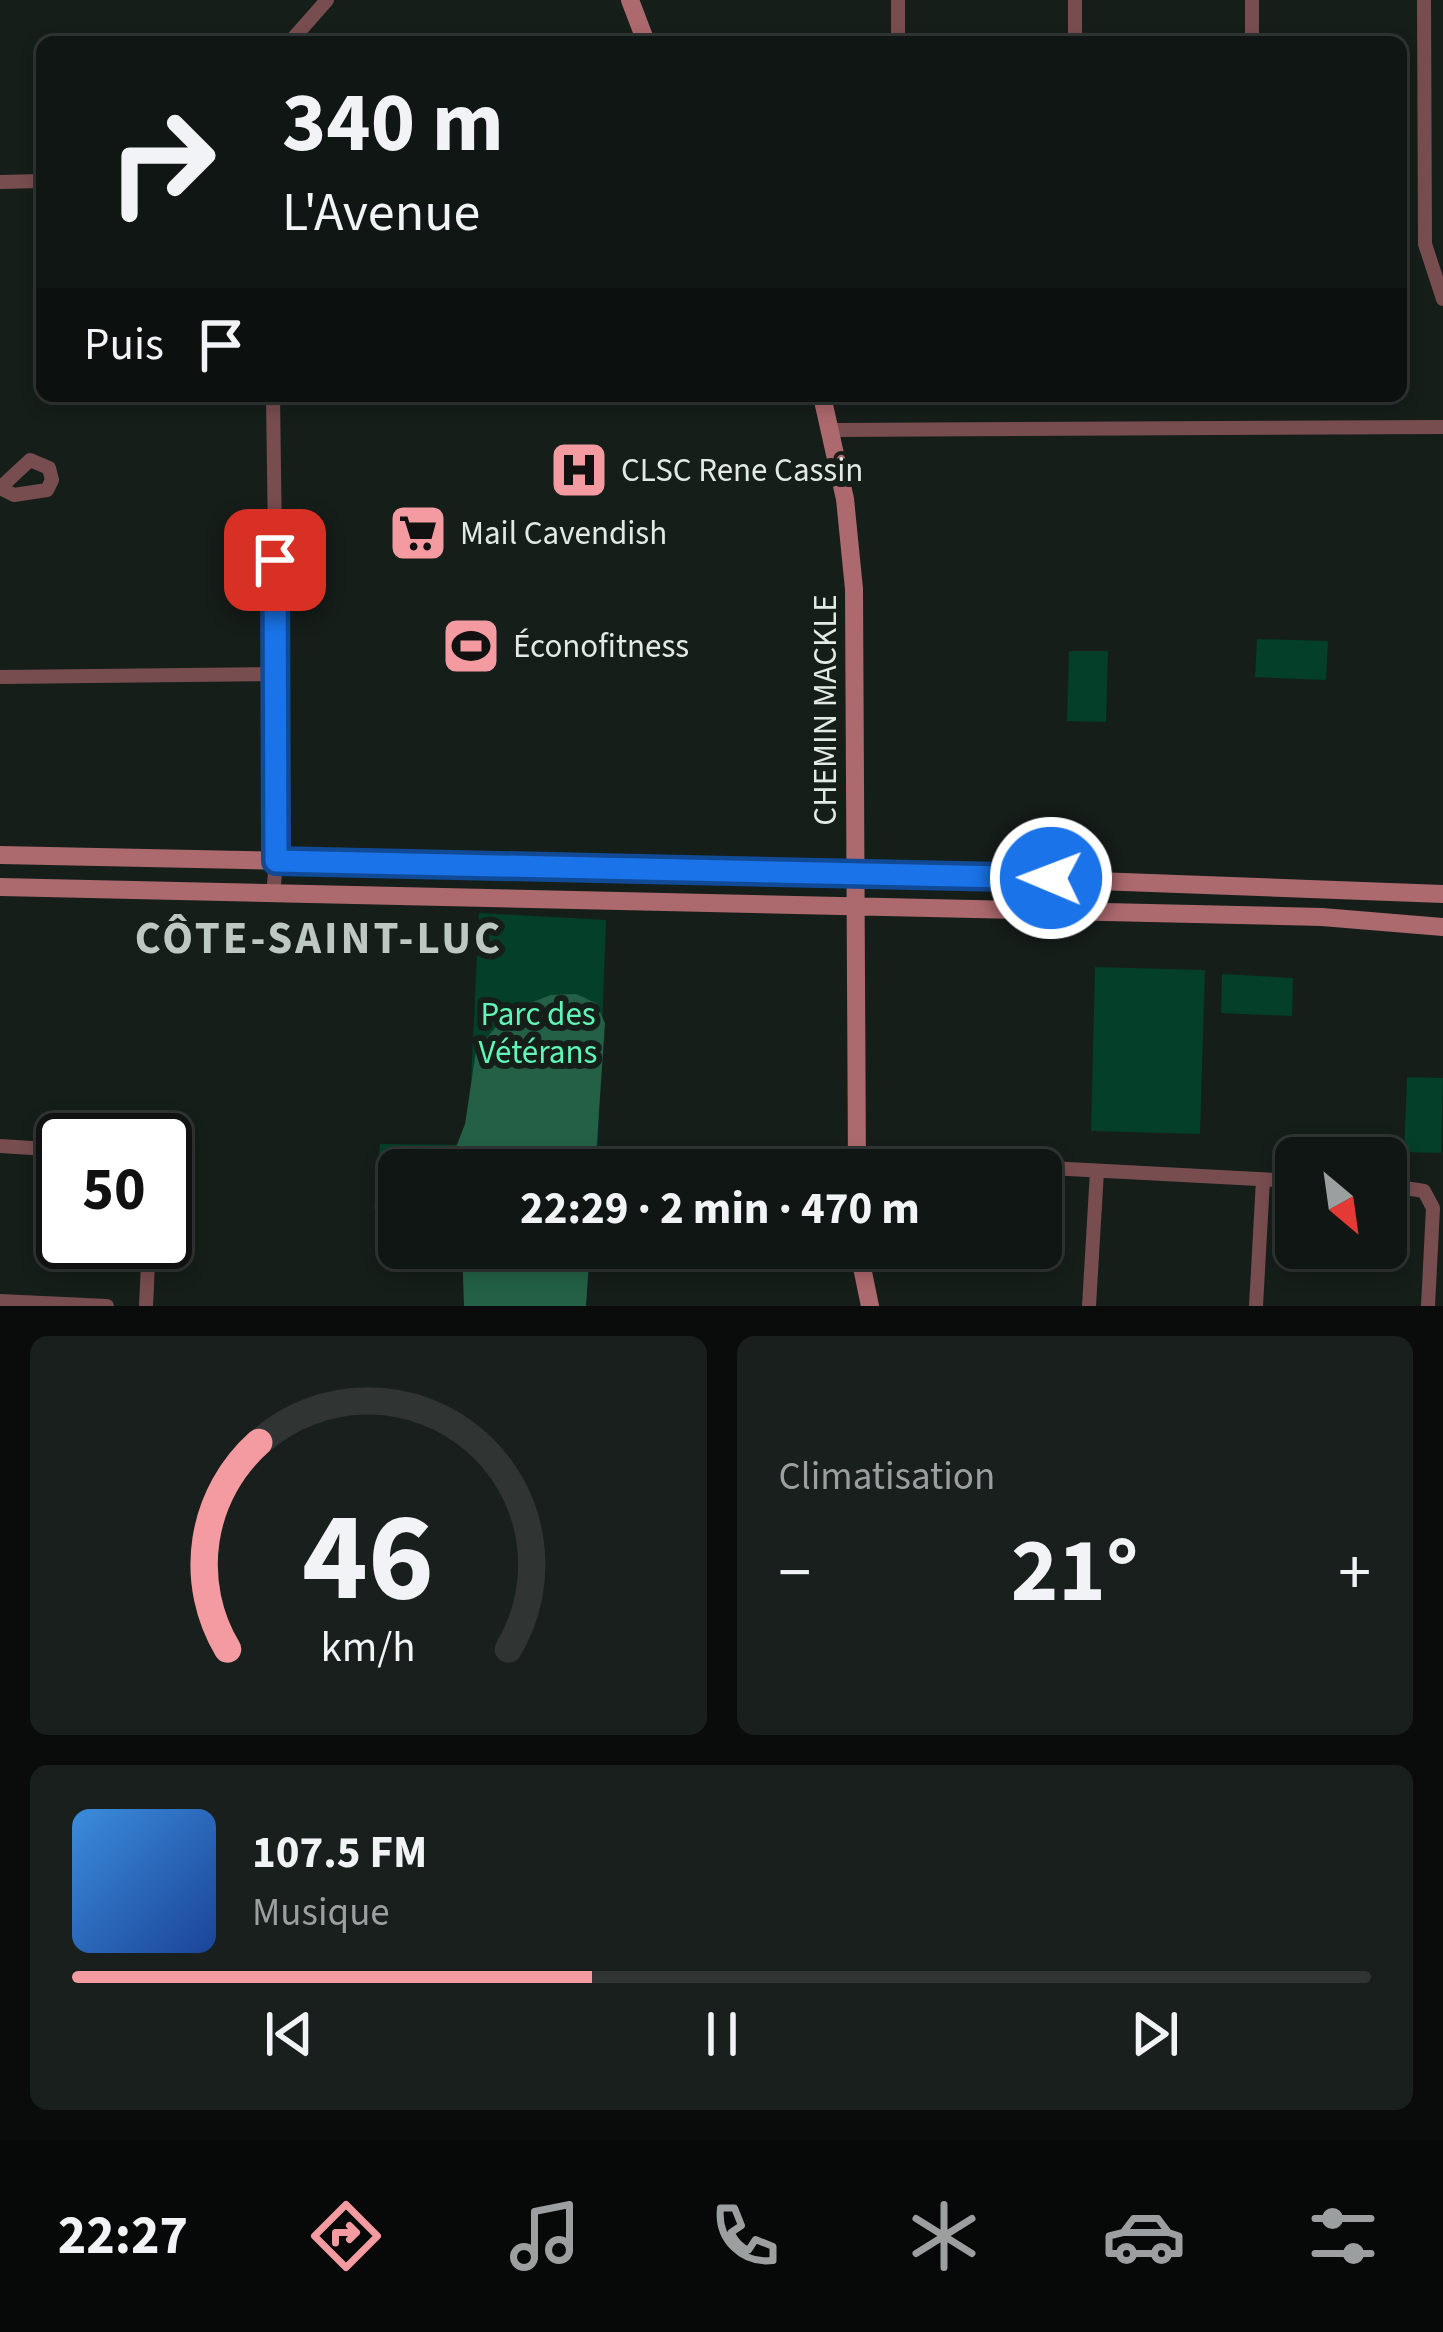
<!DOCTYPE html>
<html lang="fr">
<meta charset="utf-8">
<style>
body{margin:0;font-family:"Source Sans 3",sans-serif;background:#191f1d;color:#f1f3f6;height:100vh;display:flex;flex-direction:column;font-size:45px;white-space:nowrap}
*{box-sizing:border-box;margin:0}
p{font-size:39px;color:#9c9fa0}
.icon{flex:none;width:66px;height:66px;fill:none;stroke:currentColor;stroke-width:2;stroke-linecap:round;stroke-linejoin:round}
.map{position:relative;height:1306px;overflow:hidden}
.drawer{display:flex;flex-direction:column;gap:30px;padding:30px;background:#090c0b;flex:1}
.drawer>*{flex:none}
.hud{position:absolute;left:36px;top:36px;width:1371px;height:366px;border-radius:18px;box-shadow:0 6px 18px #0003,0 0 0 3px #303534;background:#101614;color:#f1f3f6;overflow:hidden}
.needle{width:78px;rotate:151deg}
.buttons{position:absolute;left:1275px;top:1137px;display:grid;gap:24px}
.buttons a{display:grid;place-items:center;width:132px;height:132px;border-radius:18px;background:#101614;box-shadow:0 6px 18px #0003,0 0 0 3px #303534;font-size:60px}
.speed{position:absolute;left:36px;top:1113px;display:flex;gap:24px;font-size:60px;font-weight:700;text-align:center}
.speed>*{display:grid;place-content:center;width:156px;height:156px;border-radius:50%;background:#101614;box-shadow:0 6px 18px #0003,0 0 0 3px #303534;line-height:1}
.speed .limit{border:6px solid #111;border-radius:18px;background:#fff;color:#111}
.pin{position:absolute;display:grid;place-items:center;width:102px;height:102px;color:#fff;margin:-51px;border-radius:24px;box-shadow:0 6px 18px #0006}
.me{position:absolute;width:132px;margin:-66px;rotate:271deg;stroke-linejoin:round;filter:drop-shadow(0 0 9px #0008)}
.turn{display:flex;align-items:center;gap:42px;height:252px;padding:0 48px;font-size:54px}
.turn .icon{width:156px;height:156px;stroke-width:2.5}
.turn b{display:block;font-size:84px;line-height:102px}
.then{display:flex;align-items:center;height:114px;padding:0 48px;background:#0003;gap:24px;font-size:45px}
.big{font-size:90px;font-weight:700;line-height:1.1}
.drawer .widget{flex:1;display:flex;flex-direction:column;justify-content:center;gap:18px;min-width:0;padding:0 42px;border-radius:18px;background:#191f1d}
.drawer .dial{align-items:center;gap:0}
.dial svg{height:312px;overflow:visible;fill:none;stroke:#303534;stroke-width:7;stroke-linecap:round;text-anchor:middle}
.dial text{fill:#f1f3f6;stroke:none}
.song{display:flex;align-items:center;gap:36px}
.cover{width:144px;height:144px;border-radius:18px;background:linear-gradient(135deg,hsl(210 70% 55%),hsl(220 70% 35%))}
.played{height:12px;border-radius:6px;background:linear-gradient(90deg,#f49aa1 40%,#303534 40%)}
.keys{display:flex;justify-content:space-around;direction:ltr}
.heat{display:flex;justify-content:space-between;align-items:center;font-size:66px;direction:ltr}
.drawer .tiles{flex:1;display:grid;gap:30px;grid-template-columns:1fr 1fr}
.widget:last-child{grid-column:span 2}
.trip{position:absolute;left:378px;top:1149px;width:684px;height:120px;border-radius:18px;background:#101614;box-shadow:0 6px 18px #0003,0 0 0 3px #303534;font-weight:700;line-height:120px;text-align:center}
.dock{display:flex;height:192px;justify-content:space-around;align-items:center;background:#060908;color:#9c9fa0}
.dock .icon{width:84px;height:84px}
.dock .selected{color:#f49aa1}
.dock b{font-size:54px;color:#f1f3f6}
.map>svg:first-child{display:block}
</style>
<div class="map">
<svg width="1443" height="1306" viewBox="0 0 1443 1306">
<rect width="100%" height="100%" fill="#161e1a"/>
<path fill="#033f29" d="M 1257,639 L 1328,641 L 1326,680 L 1255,677 Z
M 1069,651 L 1108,651 L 1106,722 L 1067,721 Z
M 479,913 L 606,920 L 597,1170 L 399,1170 L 399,1209 L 374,1209 L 380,1144 L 468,1145 Z
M 1095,967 L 1205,970 L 1200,1134 L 1091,1131 Z
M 1222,974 L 1293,978 L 1292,1016 L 1221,1013 Z
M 1407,1077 L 1443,1078 L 1441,1153 L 1404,1152 Z"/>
<path fill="#236046" d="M 576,994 L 596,1003 L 605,1023 L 595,1170 L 447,1170 L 465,1124 L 476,1051 L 509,1011 L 551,995 Z
M 462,1248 L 590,1248 L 586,1306 L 464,1306 Z"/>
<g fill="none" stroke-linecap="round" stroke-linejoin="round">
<path stroke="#784d50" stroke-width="14" d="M 898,0 L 898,42
M 1075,0 L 1075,42
M 1252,0 L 1252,42
M 1424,0 L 1425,244 L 1443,299
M 290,42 L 327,0
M 0,182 L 42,181
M 831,430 L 1443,427
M 30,460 L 49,468 L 52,480 L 47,490 L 14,495 L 0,488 Z
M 0,677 L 277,674
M 273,894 L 279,832 L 273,396
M 0,1146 L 63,1150
M 856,1158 L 1296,1181
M 1386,1185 L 1424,1191 L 1433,1208 L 1428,1306
M 0,1301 L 107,1306
M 146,1306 L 149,1242
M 1089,1306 L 1097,1171
M 1256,1306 L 1263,1180"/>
<path stroke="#ac696e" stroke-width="18" d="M 630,0 L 646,42
M 822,396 L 845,499 L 854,589 L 857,1170
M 0,855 L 882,873 L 1443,894
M 0,887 L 1322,917 L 1443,927
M 858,1248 L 870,1306"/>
</g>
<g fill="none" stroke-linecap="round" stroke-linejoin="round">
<g stroke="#114b97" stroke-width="30">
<path id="route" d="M 275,560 L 276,861 L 1051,878"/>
</g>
<use href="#route" stroke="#1a73e8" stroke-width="21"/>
</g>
<defs>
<g id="hospital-square" transform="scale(3)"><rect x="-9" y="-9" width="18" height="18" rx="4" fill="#f49aa1" stroke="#161e1a"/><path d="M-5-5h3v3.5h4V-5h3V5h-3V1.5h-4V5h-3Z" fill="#111"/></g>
<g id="supermarket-square" transform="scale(3)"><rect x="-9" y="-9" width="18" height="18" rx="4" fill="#f49aa1" stroke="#161e1a"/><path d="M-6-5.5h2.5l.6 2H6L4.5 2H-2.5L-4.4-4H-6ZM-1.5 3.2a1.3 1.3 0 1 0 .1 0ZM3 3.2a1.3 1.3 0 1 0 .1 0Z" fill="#111"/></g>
<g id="stadium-square" transform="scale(3)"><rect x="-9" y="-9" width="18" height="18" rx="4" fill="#f49aa1" stroke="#161e1a"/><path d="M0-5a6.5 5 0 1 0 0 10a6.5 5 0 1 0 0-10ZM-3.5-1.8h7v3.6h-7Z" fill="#111"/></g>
</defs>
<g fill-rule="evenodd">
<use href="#hospital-square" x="579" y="470"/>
<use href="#supermarket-square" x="418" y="533"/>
<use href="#stadium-square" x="471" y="646"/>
</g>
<g text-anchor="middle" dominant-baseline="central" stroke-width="12" stroke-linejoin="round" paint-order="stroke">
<g font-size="33" fill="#e3e9e6" stroke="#161e1a" text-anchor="start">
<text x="621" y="470">CLSC Rene Cassin</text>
<text x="460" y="533">Mail Cavendish</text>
<text x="513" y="646">Éconofitness</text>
</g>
<g font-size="33" fill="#e3e9e6" stroke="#161e1a">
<text transform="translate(825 710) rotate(-90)">CHEMIN MACKLE</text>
</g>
<g font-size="33" fill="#5ff6b7" stroke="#161e1a">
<text x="538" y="1014">Parc des<tspan x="538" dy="38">Vétérans</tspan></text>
</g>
<g font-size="45" font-weight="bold" letter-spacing="3" fill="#bdc8c2" stroke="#161e1a">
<text x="319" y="939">CÔTE-SAINT-LUC</text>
</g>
</g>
</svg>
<div class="buttons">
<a><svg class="needle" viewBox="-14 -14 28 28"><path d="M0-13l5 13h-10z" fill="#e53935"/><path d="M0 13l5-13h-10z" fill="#9c9fa0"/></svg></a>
</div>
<div class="speed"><div class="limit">50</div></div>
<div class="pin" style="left:275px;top:560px;background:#d93025"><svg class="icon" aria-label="arrive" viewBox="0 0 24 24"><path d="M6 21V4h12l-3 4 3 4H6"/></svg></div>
<svg class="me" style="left:1051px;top:878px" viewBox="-20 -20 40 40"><circle r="17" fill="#1a73e8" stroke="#fff" stroke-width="3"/><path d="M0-11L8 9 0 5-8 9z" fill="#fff"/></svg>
<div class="trip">22:29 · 2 min · 470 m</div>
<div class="hud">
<div class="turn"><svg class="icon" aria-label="right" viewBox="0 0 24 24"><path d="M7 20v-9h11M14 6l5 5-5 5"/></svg><div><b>340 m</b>L'Avenue</div></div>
<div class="then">Puis<svg class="icon" aria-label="arrive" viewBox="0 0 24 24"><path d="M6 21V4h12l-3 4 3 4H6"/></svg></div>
</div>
</div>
<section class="drawer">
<div class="tiles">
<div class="widget dial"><svg viewBox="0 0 100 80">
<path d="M14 69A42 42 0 1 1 86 69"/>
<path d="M14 69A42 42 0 0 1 22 16" stroke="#f49aa1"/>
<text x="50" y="56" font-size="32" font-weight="700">46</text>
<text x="50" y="72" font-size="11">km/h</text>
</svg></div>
<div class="widget"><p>Climatisation</p>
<div class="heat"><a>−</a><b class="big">21°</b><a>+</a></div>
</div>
<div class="widget">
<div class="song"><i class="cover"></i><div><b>107.5 FM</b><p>Musique</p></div></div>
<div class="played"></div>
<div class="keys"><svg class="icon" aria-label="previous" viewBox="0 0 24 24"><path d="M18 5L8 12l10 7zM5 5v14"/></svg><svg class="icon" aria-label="pause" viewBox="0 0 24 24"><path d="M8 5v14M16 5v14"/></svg><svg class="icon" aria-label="next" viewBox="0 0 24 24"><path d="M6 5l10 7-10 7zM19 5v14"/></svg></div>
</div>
</div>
</section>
<nav class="dock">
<b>22:27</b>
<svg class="icon selected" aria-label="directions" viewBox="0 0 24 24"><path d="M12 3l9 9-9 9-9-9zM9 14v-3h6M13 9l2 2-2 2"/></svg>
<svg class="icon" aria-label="music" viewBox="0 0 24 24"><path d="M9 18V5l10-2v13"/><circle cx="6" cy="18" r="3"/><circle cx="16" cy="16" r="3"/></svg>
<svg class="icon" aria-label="phone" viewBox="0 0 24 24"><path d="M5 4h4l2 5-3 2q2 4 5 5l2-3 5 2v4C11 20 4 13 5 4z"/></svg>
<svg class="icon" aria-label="climate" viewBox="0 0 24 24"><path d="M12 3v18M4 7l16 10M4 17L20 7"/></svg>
<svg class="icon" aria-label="car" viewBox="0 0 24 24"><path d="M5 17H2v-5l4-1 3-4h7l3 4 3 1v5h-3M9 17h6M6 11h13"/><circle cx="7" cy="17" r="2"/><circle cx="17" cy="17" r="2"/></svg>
<svg class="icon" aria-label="filters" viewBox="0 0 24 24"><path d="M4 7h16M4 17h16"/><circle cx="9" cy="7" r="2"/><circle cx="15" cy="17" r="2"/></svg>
</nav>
